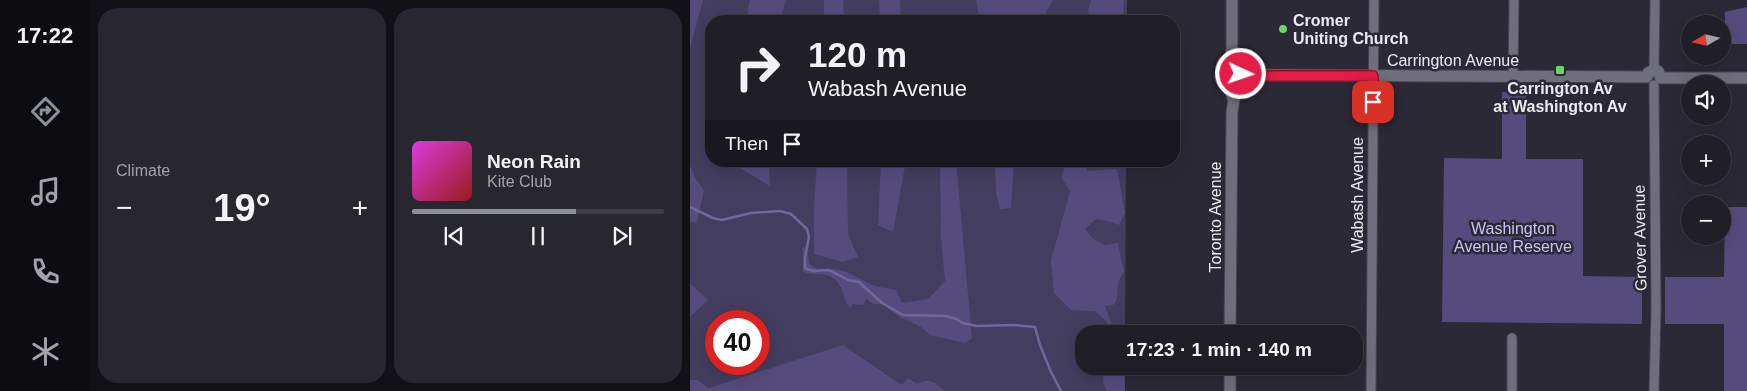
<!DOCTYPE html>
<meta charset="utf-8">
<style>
body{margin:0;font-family:Helvetica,sans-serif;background:#282730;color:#f1f3f6;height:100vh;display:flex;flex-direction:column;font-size:19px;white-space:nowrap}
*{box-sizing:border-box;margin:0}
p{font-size:16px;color:#a2a2a8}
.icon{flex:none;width:28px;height:28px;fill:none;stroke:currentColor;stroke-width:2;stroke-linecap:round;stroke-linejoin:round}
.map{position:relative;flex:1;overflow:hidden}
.details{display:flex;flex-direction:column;gap:8px;padding:8px;background:#121116;width:600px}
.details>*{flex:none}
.top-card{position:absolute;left:15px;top:15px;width:475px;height:152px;border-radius:20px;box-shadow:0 5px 20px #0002,0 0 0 1px #3d3d45;background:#201f28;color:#f1f3f6;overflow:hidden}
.needle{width:32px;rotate:261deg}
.buttons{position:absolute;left:991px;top:15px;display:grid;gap:10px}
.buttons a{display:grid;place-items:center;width:50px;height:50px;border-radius:50%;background:#201f28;box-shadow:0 5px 20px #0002,0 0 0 1px #3d3d45;font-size:25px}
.speed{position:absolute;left:15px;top:310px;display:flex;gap:10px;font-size:25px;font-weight:700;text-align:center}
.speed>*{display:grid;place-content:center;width:65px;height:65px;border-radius:50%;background:#201f28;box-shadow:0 5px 20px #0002,0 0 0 1px #3d3d45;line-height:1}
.speed .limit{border:8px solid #d22;background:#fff;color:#111}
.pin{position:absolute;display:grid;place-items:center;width:42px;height:42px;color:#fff;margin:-21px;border-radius:10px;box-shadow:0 2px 8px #0006}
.me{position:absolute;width:55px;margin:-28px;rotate:93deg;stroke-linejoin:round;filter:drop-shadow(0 0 4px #0008)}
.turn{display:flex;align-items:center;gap:18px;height:105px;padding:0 20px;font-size:22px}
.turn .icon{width:65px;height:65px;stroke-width:2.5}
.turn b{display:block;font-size:35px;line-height:42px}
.then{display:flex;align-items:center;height:48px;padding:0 20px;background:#0003;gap:10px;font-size:19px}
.big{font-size:38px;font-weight:600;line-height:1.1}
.details .tile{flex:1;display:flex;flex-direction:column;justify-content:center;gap:8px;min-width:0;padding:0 18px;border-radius:20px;background:#282730}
.song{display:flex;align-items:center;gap:15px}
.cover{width:60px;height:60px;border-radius:8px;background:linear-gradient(135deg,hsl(300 70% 55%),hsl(0 70% 35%))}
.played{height:5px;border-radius:2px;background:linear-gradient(90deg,#8c9099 65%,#3d3d45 65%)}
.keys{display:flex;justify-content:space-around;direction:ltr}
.heat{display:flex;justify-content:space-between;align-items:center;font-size:28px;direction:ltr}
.details .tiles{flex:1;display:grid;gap:8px;grid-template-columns:repeat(2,1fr)}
.trip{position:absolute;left:385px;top:325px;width:288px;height:50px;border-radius:20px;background:#201f28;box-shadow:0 5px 20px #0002,0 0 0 1px #3d3d45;font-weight:600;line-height:50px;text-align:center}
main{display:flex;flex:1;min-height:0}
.tab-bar{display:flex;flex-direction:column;width:90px;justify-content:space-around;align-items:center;background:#0d0c10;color:#a2a2a8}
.tab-bar .icon{width:35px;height:35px}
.tab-bar .current{color:#8c9099}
.tab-bar b{font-size:22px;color:#f1f3f6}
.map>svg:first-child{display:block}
</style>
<main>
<nav class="tab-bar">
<b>17:22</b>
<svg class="icon current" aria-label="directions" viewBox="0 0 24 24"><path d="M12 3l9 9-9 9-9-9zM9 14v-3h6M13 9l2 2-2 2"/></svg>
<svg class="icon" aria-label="music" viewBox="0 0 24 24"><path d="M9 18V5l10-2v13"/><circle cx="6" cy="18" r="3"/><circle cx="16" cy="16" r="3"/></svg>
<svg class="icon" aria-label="phone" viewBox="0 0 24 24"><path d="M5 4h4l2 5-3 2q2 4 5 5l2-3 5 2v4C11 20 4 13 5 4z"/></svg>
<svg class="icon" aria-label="climate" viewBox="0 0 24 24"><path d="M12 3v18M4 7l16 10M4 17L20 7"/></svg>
</nav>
<section class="details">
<div class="tiles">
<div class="tile"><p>Climate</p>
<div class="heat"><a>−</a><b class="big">19°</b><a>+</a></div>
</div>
<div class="tile">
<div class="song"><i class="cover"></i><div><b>Neon Rain</b><p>Kite Club</p></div></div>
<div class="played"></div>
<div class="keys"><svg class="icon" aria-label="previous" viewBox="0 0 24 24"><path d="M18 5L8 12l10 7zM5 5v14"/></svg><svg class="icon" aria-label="pause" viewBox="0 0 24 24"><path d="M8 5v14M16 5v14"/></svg><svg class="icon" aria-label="next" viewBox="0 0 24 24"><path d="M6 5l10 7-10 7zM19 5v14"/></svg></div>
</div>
</div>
</section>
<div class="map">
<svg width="1057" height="391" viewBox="0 0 1057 391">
<rect width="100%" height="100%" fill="#2a2935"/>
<path fill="#433d5f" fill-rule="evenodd" d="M 0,0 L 437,0 L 437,21 L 21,21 L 21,161 L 436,161 L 435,334 L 394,334 L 394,366 L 435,366 L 435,391 L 217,391 L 195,373 L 19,388 L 19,391 L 0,391 ZM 26,321 L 69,321 L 69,364 L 26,364 Z"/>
<path fill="#554c7d" d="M 0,0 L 13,0 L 0,48 Z
M 60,0 L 96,0 L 90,21 L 56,21 Z
M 134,0 L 153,0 L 154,21 L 134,21 Z
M 189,0 L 210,0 L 211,21 L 190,21 Z
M 286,0 L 363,0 L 351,21 L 290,21 Z
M 401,0 L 434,0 L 433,21 L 400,21 L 398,10 Z
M 1057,7 L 1057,44 L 1035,44 L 1035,12 Z
M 812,92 L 836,93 L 836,159 L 893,159 L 893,276 L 952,277 L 952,324 L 752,322 L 754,158 L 812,159 Z
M 50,161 L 79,161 L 80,186 L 50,168 Z
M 127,161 L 157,161 L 158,234 L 168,257 L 153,262 L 124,254 L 124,206 Z
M 191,161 L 216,161 L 203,232 L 188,225 Z
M 250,161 L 266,161 L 282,338 L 275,343 L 240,335 L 231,327 L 210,317 L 192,304 L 184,304 L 176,299 L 173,305 L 162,304 L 161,309 C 151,300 156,287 143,278 C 134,271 122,277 113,271 L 113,246 L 118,252 L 119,264 L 127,269 L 144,269 L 157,272 L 184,286 L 206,290 L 212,303 L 238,299 L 255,281 L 251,236 Z
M 305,161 L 324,161 L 321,208 L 310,209 L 306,193 Z
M 377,161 L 396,161 L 397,171 L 427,169 L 435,213 L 429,225 L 417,221 L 406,219 L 395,229 L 403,239 L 415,245 L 428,243 L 434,272 L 428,282 L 427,299 L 423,305 L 415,306 L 425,334 L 416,334 L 417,322 L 405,311 L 381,310 L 364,293 L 361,261 L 380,191 L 371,177 Z
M 0,165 L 5,178 L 14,190 L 7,222 L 0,222 Z
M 1035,207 L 1057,207 L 1057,391 L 1034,391 L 1034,324 L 975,324 L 975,277 L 1034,277 Z
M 0,284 L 1,284 L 18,300 L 0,317 Z
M 153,345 L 212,385 L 218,378 L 228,384 C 239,376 246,384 255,391 L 19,391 L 18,389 L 17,391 L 0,391 L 0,380 L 7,380 L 19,388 Z
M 414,366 L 434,366 L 435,391 L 417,391 L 413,382 Z"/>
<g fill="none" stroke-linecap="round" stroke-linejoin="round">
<path stroke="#71679b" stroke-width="2.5" d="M 0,207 L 23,218 L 32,220 L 61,213 L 90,211 L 101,214 L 117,229 L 119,237 L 115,257 L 115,268 L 123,271 L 139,270 L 158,280 L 169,282 L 192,303 L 213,315 L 256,316 L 266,319 L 273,323 L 287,326 L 324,325 L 345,327 L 350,345 L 361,372 L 371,391"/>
<g stroke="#47454f" stroke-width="11">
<path id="minor" d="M 964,70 L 965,0
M 823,76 L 824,0
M 964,85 L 966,309 L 964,391
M 681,391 L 684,0
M 822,391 L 822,338"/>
</g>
<g stroke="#47454f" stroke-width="13">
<path id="tertiary" d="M 542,0 L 542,48 L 537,76 L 543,99
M 549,72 L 566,73 L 569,75 L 957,77
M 957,77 L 958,73 L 964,70 L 968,71 L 971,78
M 971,78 L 1057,78
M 540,334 L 542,112 L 547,82
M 540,391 L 540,366"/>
</g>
<use href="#minor" stroke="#6f6e7c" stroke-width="9"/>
<use href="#tertiary" stroke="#6f6e7c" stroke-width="11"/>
</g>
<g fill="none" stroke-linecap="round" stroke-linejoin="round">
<g stroke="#92132f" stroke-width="12">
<path id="route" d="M 551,74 L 550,72 L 566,72 L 569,76 L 683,76 L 683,102"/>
</g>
<use href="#route" stroke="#e11d48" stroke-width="9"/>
</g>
<g fill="#6dd361" stroke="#2a2935" stroke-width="2">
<circle cx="593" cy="29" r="5"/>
<rect x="865" y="65" width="10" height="10" rx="2.5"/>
</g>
<g text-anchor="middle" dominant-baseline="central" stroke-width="5" stroke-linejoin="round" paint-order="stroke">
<g font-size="16" font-weight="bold" fill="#ebeaf2" stroke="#2a2935" text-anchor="start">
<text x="603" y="20">Cromer<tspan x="603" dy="18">Uniting Church</tspan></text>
<text x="870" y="88" text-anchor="middle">Carrington Av<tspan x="870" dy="18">at Washington Av</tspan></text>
</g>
<g font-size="16" fill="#ebeaf2" stroke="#2a2935">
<text x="763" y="60">Carrington Avenue</text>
<text transform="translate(667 195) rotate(-90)">Wabash Avenue</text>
<text transform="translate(525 217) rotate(-90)">Toronto Avenue</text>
<text transform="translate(950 238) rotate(-91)">Grover Avenue</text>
</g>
<g font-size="16" fill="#cac3f3" stroke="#2a2935">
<text x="823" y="228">Washington<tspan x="823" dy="18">Avenue Reserve</tspan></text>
</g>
</g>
</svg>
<div class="buttons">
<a><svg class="needle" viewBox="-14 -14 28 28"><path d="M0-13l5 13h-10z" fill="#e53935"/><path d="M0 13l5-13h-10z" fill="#a2a2a8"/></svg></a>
<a><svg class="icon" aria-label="sound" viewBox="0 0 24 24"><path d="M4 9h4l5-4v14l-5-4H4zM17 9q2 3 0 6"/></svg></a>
<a>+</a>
<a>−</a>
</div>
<div class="speed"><div class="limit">40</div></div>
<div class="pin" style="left:683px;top:102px;background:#d93025"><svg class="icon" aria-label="arrive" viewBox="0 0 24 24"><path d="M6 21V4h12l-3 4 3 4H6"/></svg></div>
<svg class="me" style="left:551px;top:74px" viewBox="-20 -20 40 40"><circle r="17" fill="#e11d48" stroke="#fff" stroke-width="3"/><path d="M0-11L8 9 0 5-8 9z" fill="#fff"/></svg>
<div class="trip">17:23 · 1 min · 140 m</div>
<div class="top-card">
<div class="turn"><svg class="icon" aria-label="right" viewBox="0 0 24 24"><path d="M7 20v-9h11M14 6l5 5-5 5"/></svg><div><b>120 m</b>Wabash Avenue</div></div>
<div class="then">Then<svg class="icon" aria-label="arrive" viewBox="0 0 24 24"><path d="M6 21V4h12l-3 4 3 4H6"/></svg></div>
</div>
</div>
</main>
